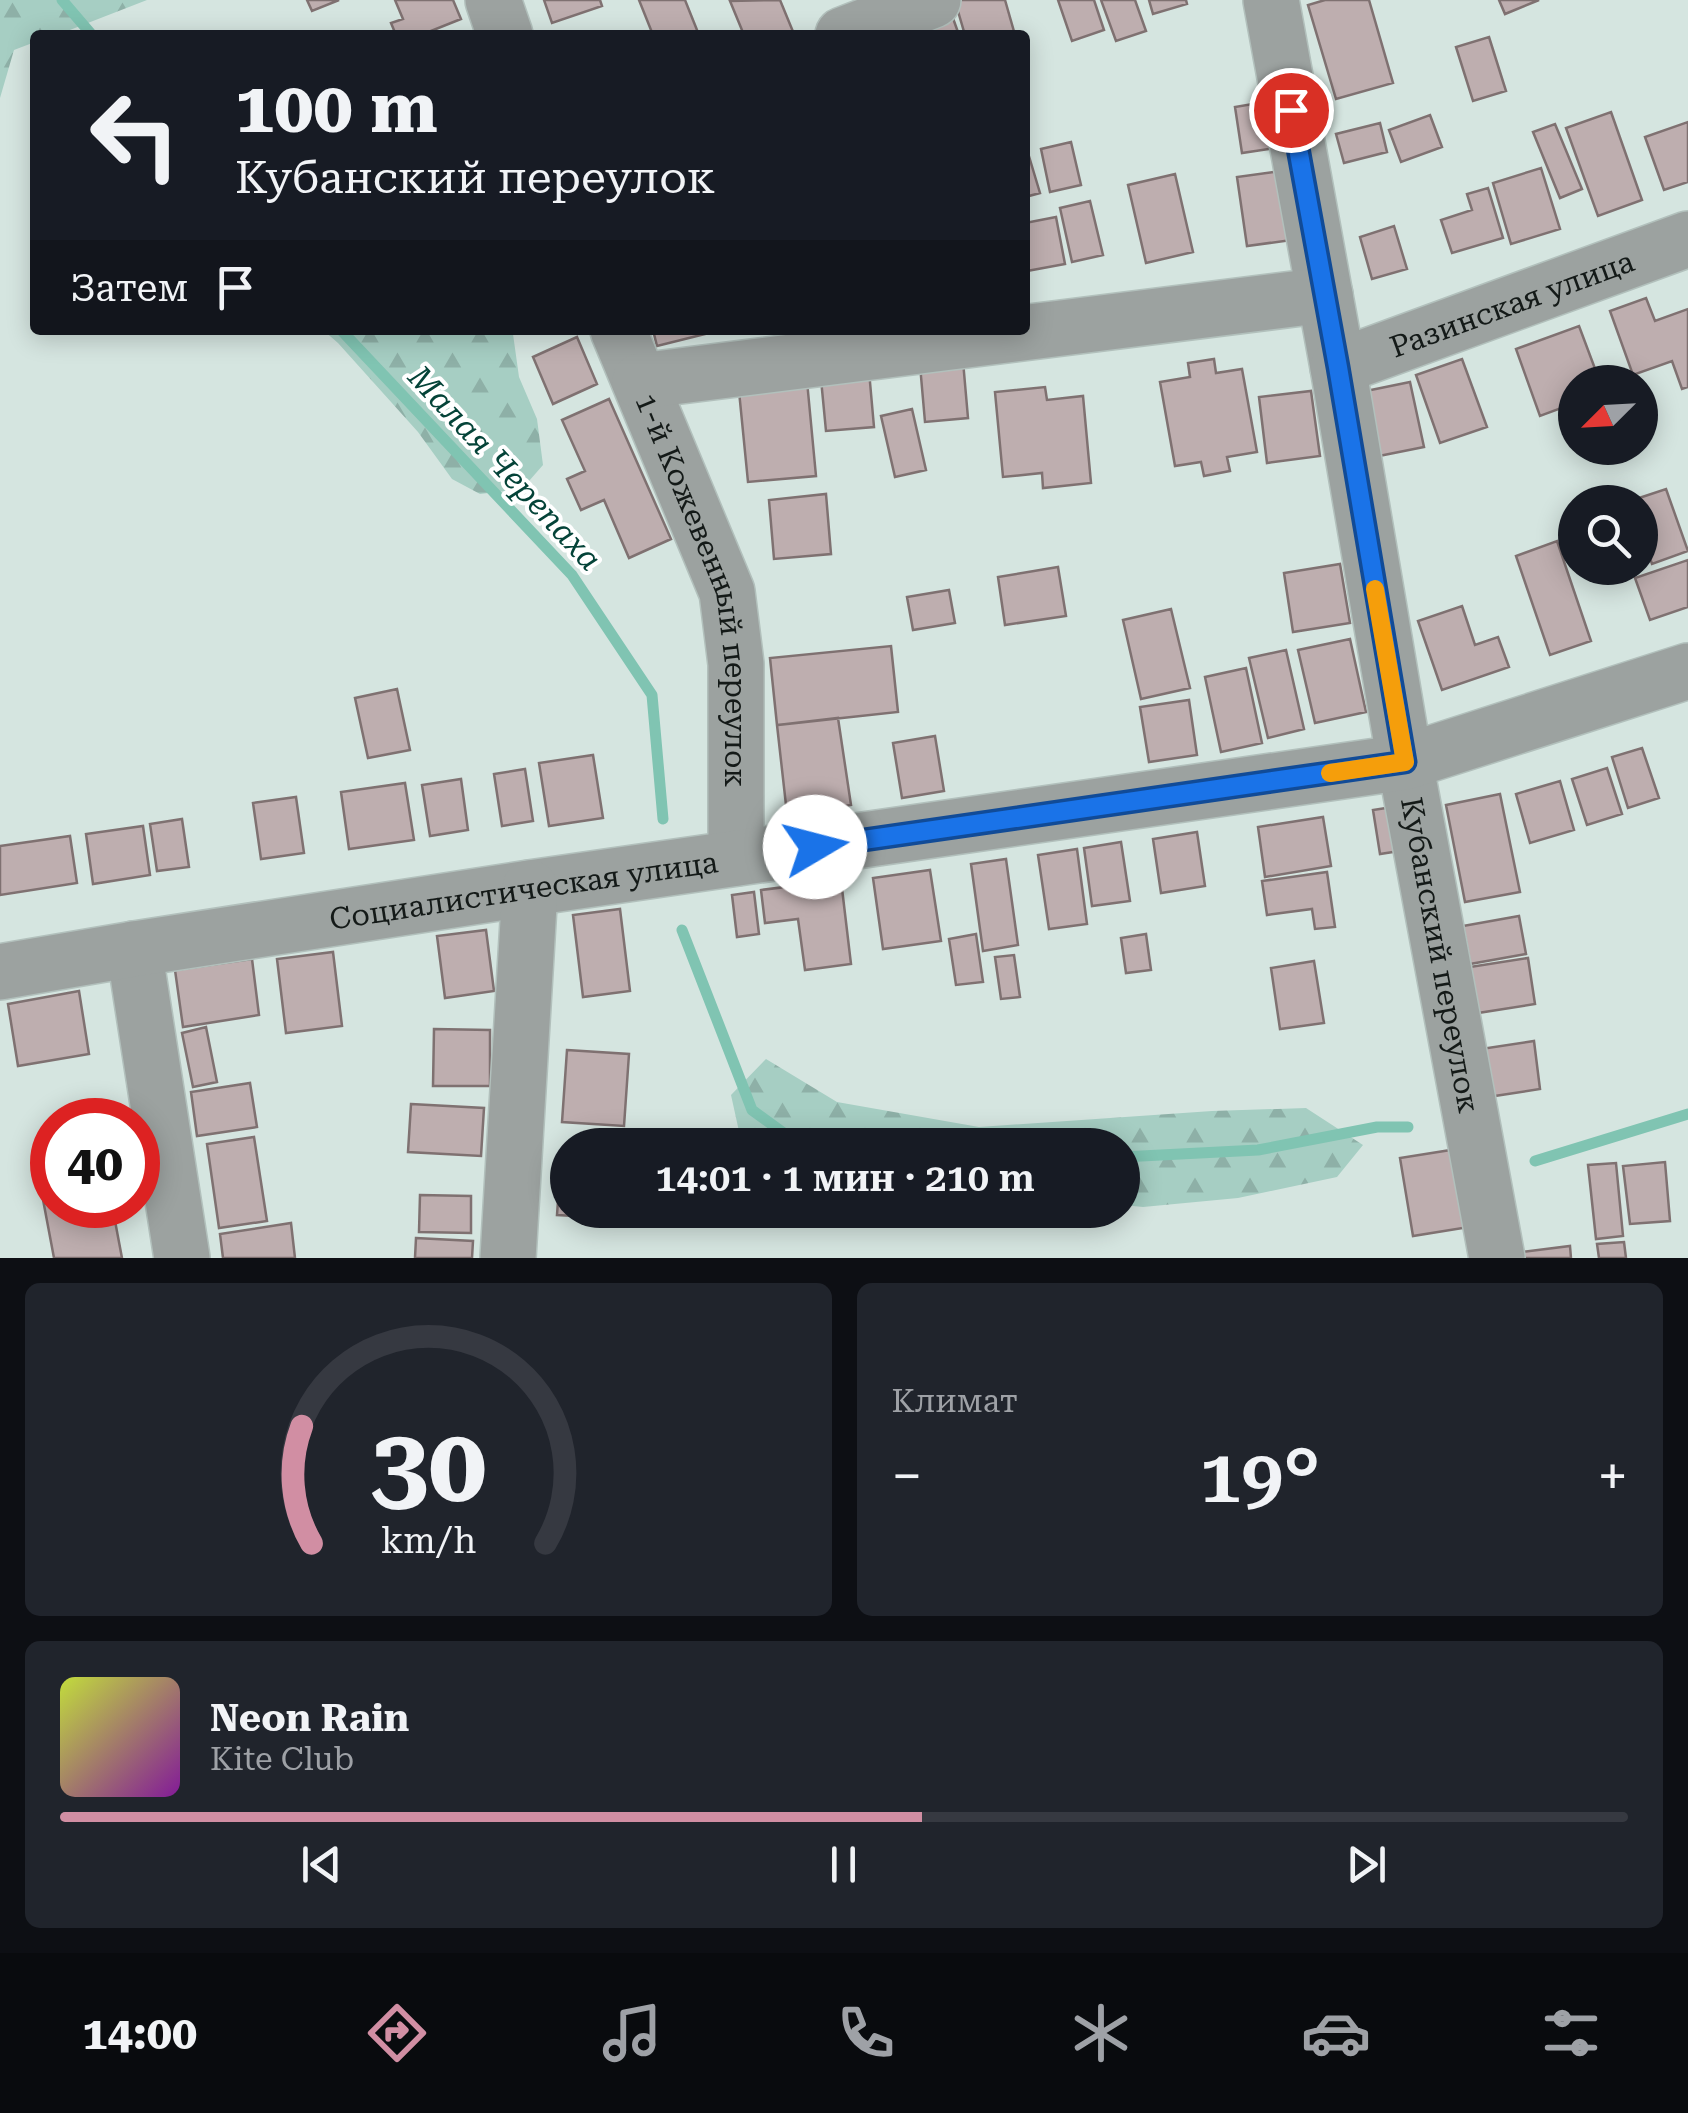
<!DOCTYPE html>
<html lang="ru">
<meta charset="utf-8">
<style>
body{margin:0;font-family:"Roboto Serif",serif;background:#20242c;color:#f1f3f6;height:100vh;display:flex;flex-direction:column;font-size:38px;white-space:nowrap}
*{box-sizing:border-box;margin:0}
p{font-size:32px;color:#9ea1a6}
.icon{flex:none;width:55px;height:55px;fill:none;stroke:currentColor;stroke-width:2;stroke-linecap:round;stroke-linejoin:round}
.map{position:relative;height:1258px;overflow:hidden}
.panel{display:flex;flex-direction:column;gap:25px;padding:25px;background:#0d0f14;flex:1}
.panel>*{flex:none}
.guide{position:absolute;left:30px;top:30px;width:1000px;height:305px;border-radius:10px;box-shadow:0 5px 25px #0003;background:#171b24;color:#f1f3f6;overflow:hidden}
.needle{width:65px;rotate:246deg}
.controls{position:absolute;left:1558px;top:365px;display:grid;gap:20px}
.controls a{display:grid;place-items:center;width:100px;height:100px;border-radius:50%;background:#171b24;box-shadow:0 5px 25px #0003;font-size:50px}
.speed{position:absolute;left:30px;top:1098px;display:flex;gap:20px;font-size:50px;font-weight:700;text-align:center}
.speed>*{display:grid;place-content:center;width:130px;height:130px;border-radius:50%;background:#171b24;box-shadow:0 5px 25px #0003;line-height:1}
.speed .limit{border:15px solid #d22;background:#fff;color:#111}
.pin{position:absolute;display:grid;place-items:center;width:85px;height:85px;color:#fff;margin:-42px;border:5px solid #fff;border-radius:50%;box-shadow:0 2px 10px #0007}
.me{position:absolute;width:110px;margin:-55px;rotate:82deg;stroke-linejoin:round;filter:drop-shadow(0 0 8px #0008)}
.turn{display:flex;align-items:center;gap:35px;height:210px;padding:0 40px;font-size:45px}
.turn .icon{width:130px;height:130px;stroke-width:2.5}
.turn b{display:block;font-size:70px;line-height:85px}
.then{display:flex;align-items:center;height:95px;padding:0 40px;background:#0003;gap:20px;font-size:38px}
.big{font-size:75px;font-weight:600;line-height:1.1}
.panel .widget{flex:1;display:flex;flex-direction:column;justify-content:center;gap:15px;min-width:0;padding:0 35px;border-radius:15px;background:#20242c}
.panel .dial{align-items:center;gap:0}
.dial svg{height:260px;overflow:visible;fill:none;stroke:#363941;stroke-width:7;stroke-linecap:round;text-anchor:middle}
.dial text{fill:#f1f3f6;stroke:none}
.song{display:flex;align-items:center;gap:30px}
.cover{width:120px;height:120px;border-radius:15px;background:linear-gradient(135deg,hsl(70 70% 55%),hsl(290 70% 35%))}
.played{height:10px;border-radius:5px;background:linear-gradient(90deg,#d18ea3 55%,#363941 55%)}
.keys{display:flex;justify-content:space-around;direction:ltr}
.heat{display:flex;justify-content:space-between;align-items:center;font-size:55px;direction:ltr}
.panel .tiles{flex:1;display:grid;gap:25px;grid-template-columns:1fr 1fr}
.widget:last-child{grid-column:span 2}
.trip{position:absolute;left:550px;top:1128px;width:590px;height:100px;border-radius:50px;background:#171b24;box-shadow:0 5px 25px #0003;font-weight:600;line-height:100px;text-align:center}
.tab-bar{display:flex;height:160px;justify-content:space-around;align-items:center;background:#090b0e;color:#9ea1a6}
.tab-bar .icon{width:70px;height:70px}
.tab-bar .current{color:#d18ea3}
.tab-bar b{font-size:45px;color:#f1f3f6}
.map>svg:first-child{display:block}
</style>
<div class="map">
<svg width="1688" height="1258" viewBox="0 0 1688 1258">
<defs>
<pattern id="forest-firs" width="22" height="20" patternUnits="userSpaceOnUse" patternTransform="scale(2.5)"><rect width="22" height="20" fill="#a6cec3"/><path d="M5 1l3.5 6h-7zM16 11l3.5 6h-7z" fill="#8eb0a7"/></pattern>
</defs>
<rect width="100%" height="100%" fill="#d5e5e0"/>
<path fill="url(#forest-firs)" d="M 0,0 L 147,0 L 57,35 L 35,35 L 35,42 L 14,50 L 0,98 Z
M 323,330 L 510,330 L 513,334 L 519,377 L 537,419 L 543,465 L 522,489 L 480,494 L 452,479 L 418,432 L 338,343 Z
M 766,1059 L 837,1102 L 979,1127 L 1212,1111 L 1306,1108 L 1363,1145 L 1337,1177 L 1238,1198 L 1143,1207 L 1123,1205 L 1122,1145 L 742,1145 L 731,1095 Z"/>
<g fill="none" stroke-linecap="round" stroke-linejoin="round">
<path stroke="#80c4b2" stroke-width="11" d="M 62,0 L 92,35
M 341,330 L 572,575 L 652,695 L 663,819
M 682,930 L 752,1110 L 800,1145
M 1122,1157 L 1258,1150 L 1377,1127 L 1408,1127
M 1535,1161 L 1688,1114"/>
</g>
<path fill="#beaeaf" stroke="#7f7171" stroke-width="2.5" d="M 307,0 L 339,0 L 312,11 Z
M 395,0 L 453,0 L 461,19 L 421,35 L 396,35 L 391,23 L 403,19 Z
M 544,0 L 600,0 L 602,6 L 552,23 Z
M 639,0 L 685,0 L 699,35 L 653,35 Z
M 780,0 L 794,34 L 744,35 L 730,1 Z
M 960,0 L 1005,0 L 1015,35 L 965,35 L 955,1 Z
M 1058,0 L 1094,0 L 1104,30 L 1072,41 Z
M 1101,0 L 1135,0 L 1146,31 L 1116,41 Z
M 1149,0 L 1186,0 L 1187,4 L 1153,14 Z
M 1325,0 L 1369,0 L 1393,83 L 1336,99 L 1308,5 Z
M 1499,0 L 1539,0 L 1505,14 Z
M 949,7 L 959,35 L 928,35 L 921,16 Z
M 1489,37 L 1506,91 L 1473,101 L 1456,47 Z
M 1276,100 L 1283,147 L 1242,153 L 1235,107 Z
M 1611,112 L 1642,200 L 1598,216 L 1566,128 Z
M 1430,115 L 1442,147 L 1401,162 L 1389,130 Z
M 1688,122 L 1688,182 L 1664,190 L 1645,137 Z
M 1380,123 L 1387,152 L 1344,163 L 1336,134 Z
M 1555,124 L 1582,189 L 1560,198 L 1533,132 Z
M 1071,142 L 1081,185 L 1050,192 L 1041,149 Z
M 1025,143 L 1040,193 L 1025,197 Z
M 1541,168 L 1560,229 L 1511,244 L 1493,183 Z
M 1289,170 L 1299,239 L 1247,246 L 1237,177 Z
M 1175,174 L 1193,252 L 1146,263 L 1128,185 Z
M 1488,188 L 1503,238 L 1452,253 L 1441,220 L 1472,210 L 1467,194 Z
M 1090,201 L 1103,255 L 1072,262 L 1060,208 Z
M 1056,217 L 1065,264 L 1027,271 L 1025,259 L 1025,223 Z
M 1394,226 L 1407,269 L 1372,279 L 1360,237 Z
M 1646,298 L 1655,321 L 1688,309 L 1688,387 L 1682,389 L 1672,361 L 1633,375 L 1610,311 Z
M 1579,326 L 1600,382 L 1575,382 L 1575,403 L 1540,416 L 1516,349 Z
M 653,330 L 721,330 L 657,346 Z
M 577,337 L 597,384 L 553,404 L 533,357 Z
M 1214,359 L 1216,373 L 1242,369 L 1257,452 L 1227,457 L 1230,471 L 1204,476 L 1201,462 L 1175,466 L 1160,382 L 1190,377 L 1188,363 Z
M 1462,359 L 1487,427 L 1440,443 L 1416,375 Z
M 963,361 L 968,418 L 925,422 L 920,365 Z
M 869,371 L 874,427 L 826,431 L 821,379 Z
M 807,381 L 816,476 L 748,482 L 739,391 Z
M 1410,382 L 1424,447 L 1379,456 L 1366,391 Z
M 1045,387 L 1047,400 L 1083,396 L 1091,483 L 1043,488 L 1042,473 L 1003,477 L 995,392 Z
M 1311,391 L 1320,456 L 1267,463 L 1259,397 Z
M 609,399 L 671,539 L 629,558 L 604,500 L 581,510 L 567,479 L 585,471 L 562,420 Z
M 912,409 L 926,470 L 895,477 L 881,416 Z
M 1666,489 L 1688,551 L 1652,564 L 1640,530 L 1640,502 L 1630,501 Z
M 826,494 L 831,554 L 774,559 L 769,500 Z
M 1557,541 L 1591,641 L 1550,655 L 1516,556 Z
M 1688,560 L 1688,607 L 1650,620 L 1635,578 Z
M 1340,564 L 1350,623 L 1293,632 L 1284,573 Z
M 1058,567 L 1066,616 L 1005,625 L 998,577 Z
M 949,590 L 955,623 L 913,630 L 907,597 Z
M 1462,606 L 1475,645 L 1498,637 L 1509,667 L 1442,690 L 1418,621 Z
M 1171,609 L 1190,688 L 1141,699 L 1123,620 Z
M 1350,639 L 1366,712 L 1315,723 L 1298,650 Z
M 891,646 L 898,712 L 777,725 L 770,658 Z
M 1286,650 L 1304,729 L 1268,738 L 1249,658 Z
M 1246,668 L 1262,743 L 1221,752 L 1205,677 Z
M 397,689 L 410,750 L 368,758 L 355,698 Z
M 1189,700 L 1197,755 L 1149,762 L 1140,707 Z
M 838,718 L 851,805 L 787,814 L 777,725 Z
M 935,736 L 944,791 L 902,798 L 893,743 Z
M 1642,748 L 1659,798 L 1628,808 L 1612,757 Z
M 593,755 L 603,818 L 549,826 L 539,763 Z
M 1607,768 L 1622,814 L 1587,825 L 1572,779 Z
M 525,769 L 533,821 L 502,826 L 494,774 Z
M 461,779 L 468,830 L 430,836 L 422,785 Z
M 1560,781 L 1574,830 L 1530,843 L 1516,794 Z
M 405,783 L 414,840 L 349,849 L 341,792 Z
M 1500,794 L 1520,892 L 1465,902 L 1446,805 Z
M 296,797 L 304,853 L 261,859 L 253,803 Z
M 1399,806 L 1406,850 L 1380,854 L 1373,810 Z
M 1323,817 L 1331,866 L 1265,877 L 1258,827 Z
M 182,819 L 189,867 L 157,871 L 150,824 Z
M 143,826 L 150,875 L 93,884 L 86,834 Z
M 1197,832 L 1205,886 L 1161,893 L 1153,839 Z
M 70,836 L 77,883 L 0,895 L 0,846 Z
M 1121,842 L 1130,901 L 1092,906 L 1084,848 Z
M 1077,849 L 1087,924 L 1049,929 L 1038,855 Z
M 1006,859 L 1018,945 L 983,951 L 971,864 Z
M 930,870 L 941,941 L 883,949 L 873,878 Z
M 1327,872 L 1335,927 L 1315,929 L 1312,909 L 1267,915 L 1262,881 Z
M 841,880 L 851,964 L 805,970 L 798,919 L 765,923 L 761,890 Z
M 754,892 L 759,934 L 737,937 L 732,895 Z
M 620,909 L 630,991 L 583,997 L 573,915 Z
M 1519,916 L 1526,954 L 1470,964 L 1463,926 Z
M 486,930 L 494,991 L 445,998 L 437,936 Z
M 976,934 L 983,982 L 956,985 L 949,939 Z
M 1146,934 L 1151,970 L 1126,973 L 1121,938 Z
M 333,952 L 342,1026 L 286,1033 L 277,959 Z
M 1014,955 L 1020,997 L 1001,999 L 995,957 Z
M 1528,958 L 1535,1004 L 1478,1013 L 1470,967 Z
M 252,959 L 259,1015 L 183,1027 L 175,970 Z
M 1314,961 L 1324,1023 L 1280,1029 L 1271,968 Z
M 79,991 L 89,1054 L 18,1066 L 8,1004 Z
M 206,1027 L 217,1082 L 193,1087 L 182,1033 Z
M 434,1029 L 490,1030 L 490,1086 L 433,1086 Z
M 1534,1041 L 1540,1089 L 1488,1097 L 1481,1049 Z
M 567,1050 L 629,1054 L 624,1126 L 562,1122 Z
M 250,1083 L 257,1127 L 197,1136 L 191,1092 Z
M 411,1104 L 484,1108 L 481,1156 L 408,1152 Z
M 254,1137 L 267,1221 L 219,1228 L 207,1144 Z
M 1457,1149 L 1469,1227 L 1413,1236 L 1400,1158 Z
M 561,1159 L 568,1159 L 568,1210 L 615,1210 L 614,1218 L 557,1215 Z
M 1665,1162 L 1670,1221 L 1630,1224 L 1623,1166 Z
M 1616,1163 L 1623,1236 L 1596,1239 L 1588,1165 Z
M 52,1187 L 52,1205 L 112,1205 L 122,1258 L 54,1258 L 41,1189 Z
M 420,1195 L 471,1196 L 471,1233 L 419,1232 Z
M 291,1223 L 295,1258 L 223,1258 L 220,1234 Z
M 416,1238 L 473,1241 L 472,1258 L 415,1258 Z
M 1624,1242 L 1626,1258 L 1599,1258 L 1597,1244 Z
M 1570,1246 L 1571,1258 L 1515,1258 L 1515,1253 Z"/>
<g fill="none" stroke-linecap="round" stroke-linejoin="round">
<g stroke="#b2c0bc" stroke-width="58">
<g id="minor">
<path d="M 493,0 L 505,35"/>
<path id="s1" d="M 1271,0 L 1338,367 L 1405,762 L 1497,1258"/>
<path d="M 843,35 L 933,0"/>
<path id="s2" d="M 618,330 L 727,592 L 736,664 L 736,858"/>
<path id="s3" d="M 1338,367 L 1688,239"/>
<path d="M 640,381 L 1325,295"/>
<path d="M 134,949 L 182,1258"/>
<path id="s4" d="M 0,972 L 134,949 L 530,888 L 1405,762 L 1688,671"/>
<path d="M 508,1258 L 530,888"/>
</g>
</g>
<use href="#minor" stroke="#9ca2a0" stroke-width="55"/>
</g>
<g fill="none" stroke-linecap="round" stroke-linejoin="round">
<g stroke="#114b97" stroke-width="25">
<path id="route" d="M 815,847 L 1405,762 L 1338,367 L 1291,110"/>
</g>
<use href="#route" stroke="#1a73e8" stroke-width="18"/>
<path stroke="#f59e0b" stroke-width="18" d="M 1330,773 L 1405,762 L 1375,589"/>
</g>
<g text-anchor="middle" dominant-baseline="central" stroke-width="8" stroke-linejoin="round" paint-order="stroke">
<g font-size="30" fill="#141a18" stroke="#fff">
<text stroke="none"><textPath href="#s3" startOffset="185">Разинская улица</textPath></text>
<text stroke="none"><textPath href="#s2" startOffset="275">1-й Кожевенный переулок</textPath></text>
<text stroke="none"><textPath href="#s4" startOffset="530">Социалистическая улица</textPath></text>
<text stroke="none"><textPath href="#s1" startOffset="970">Кубанский переулок</textPath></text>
</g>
<g font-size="32" font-style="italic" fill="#044338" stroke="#fff">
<text transform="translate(505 468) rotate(47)">Малая Черепаха</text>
</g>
</g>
</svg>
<div class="controls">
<a><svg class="needle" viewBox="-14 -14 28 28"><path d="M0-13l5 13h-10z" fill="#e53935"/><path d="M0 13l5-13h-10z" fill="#9ea1a6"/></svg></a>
<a><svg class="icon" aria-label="search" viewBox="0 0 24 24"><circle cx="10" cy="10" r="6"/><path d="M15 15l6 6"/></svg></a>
</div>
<div class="speed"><div class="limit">40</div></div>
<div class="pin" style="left:1291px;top:110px;background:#d93025"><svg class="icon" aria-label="arrive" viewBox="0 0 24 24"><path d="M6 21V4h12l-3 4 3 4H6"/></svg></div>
<svg class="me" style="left:815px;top:847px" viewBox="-20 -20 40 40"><circle r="19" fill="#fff"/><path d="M0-13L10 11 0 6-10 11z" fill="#1a73e8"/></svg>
<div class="trip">14:01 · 1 мин · 210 m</div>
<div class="guide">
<div class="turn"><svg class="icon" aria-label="left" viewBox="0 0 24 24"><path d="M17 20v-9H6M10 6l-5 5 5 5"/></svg><div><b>100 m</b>Кубанский переулок</div></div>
<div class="then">Затем<svg class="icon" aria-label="arrive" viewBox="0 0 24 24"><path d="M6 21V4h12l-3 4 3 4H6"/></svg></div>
</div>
</div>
<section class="panel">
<div class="tiles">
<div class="widget dial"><svg viewBox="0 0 100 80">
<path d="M14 69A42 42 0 1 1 86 69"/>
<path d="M14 69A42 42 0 0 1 11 33" stroke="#d18ea3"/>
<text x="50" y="56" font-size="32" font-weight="700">30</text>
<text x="50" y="72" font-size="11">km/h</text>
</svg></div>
<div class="widget"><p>Климат</p>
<div class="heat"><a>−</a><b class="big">19°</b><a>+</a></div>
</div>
<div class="widget">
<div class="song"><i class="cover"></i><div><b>Neon Rain</b><p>Kite Club</p></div></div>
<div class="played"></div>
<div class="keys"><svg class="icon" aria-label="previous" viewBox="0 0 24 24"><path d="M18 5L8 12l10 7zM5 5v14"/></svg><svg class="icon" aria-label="pause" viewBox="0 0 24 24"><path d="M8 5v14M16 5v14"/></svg><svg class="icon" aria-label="next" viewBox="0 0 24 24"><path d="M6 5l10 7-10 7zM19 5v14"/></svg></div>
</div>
</div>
</section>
<nav class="tab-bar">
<b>14:00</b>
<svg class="icon current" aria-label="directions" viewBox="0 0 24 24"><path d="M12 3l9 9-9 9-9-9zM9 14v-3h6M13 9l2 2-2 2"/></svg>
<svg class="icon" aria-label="music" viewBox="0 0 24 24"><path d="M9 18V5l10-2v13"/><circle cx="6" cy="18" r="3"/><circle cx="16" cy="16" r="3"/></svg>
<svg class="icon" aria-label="phone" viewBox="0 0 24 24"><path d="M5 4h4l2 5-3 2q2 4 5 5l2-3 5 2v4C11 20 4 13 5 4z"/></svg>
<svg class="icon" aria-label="climate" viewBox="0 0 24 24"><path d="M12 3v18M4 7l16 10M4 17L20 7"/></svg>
<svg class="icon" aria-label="car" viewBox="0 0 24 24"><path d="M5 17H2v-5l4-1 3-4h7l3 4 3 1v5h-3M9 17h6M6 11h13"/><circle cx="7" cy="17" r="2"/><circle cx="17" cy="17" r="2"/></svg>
<svg class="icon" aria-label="filters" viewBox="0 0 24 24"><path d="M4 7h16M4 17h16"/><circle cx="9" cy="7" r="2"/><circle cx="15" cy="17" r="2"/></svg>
</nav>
